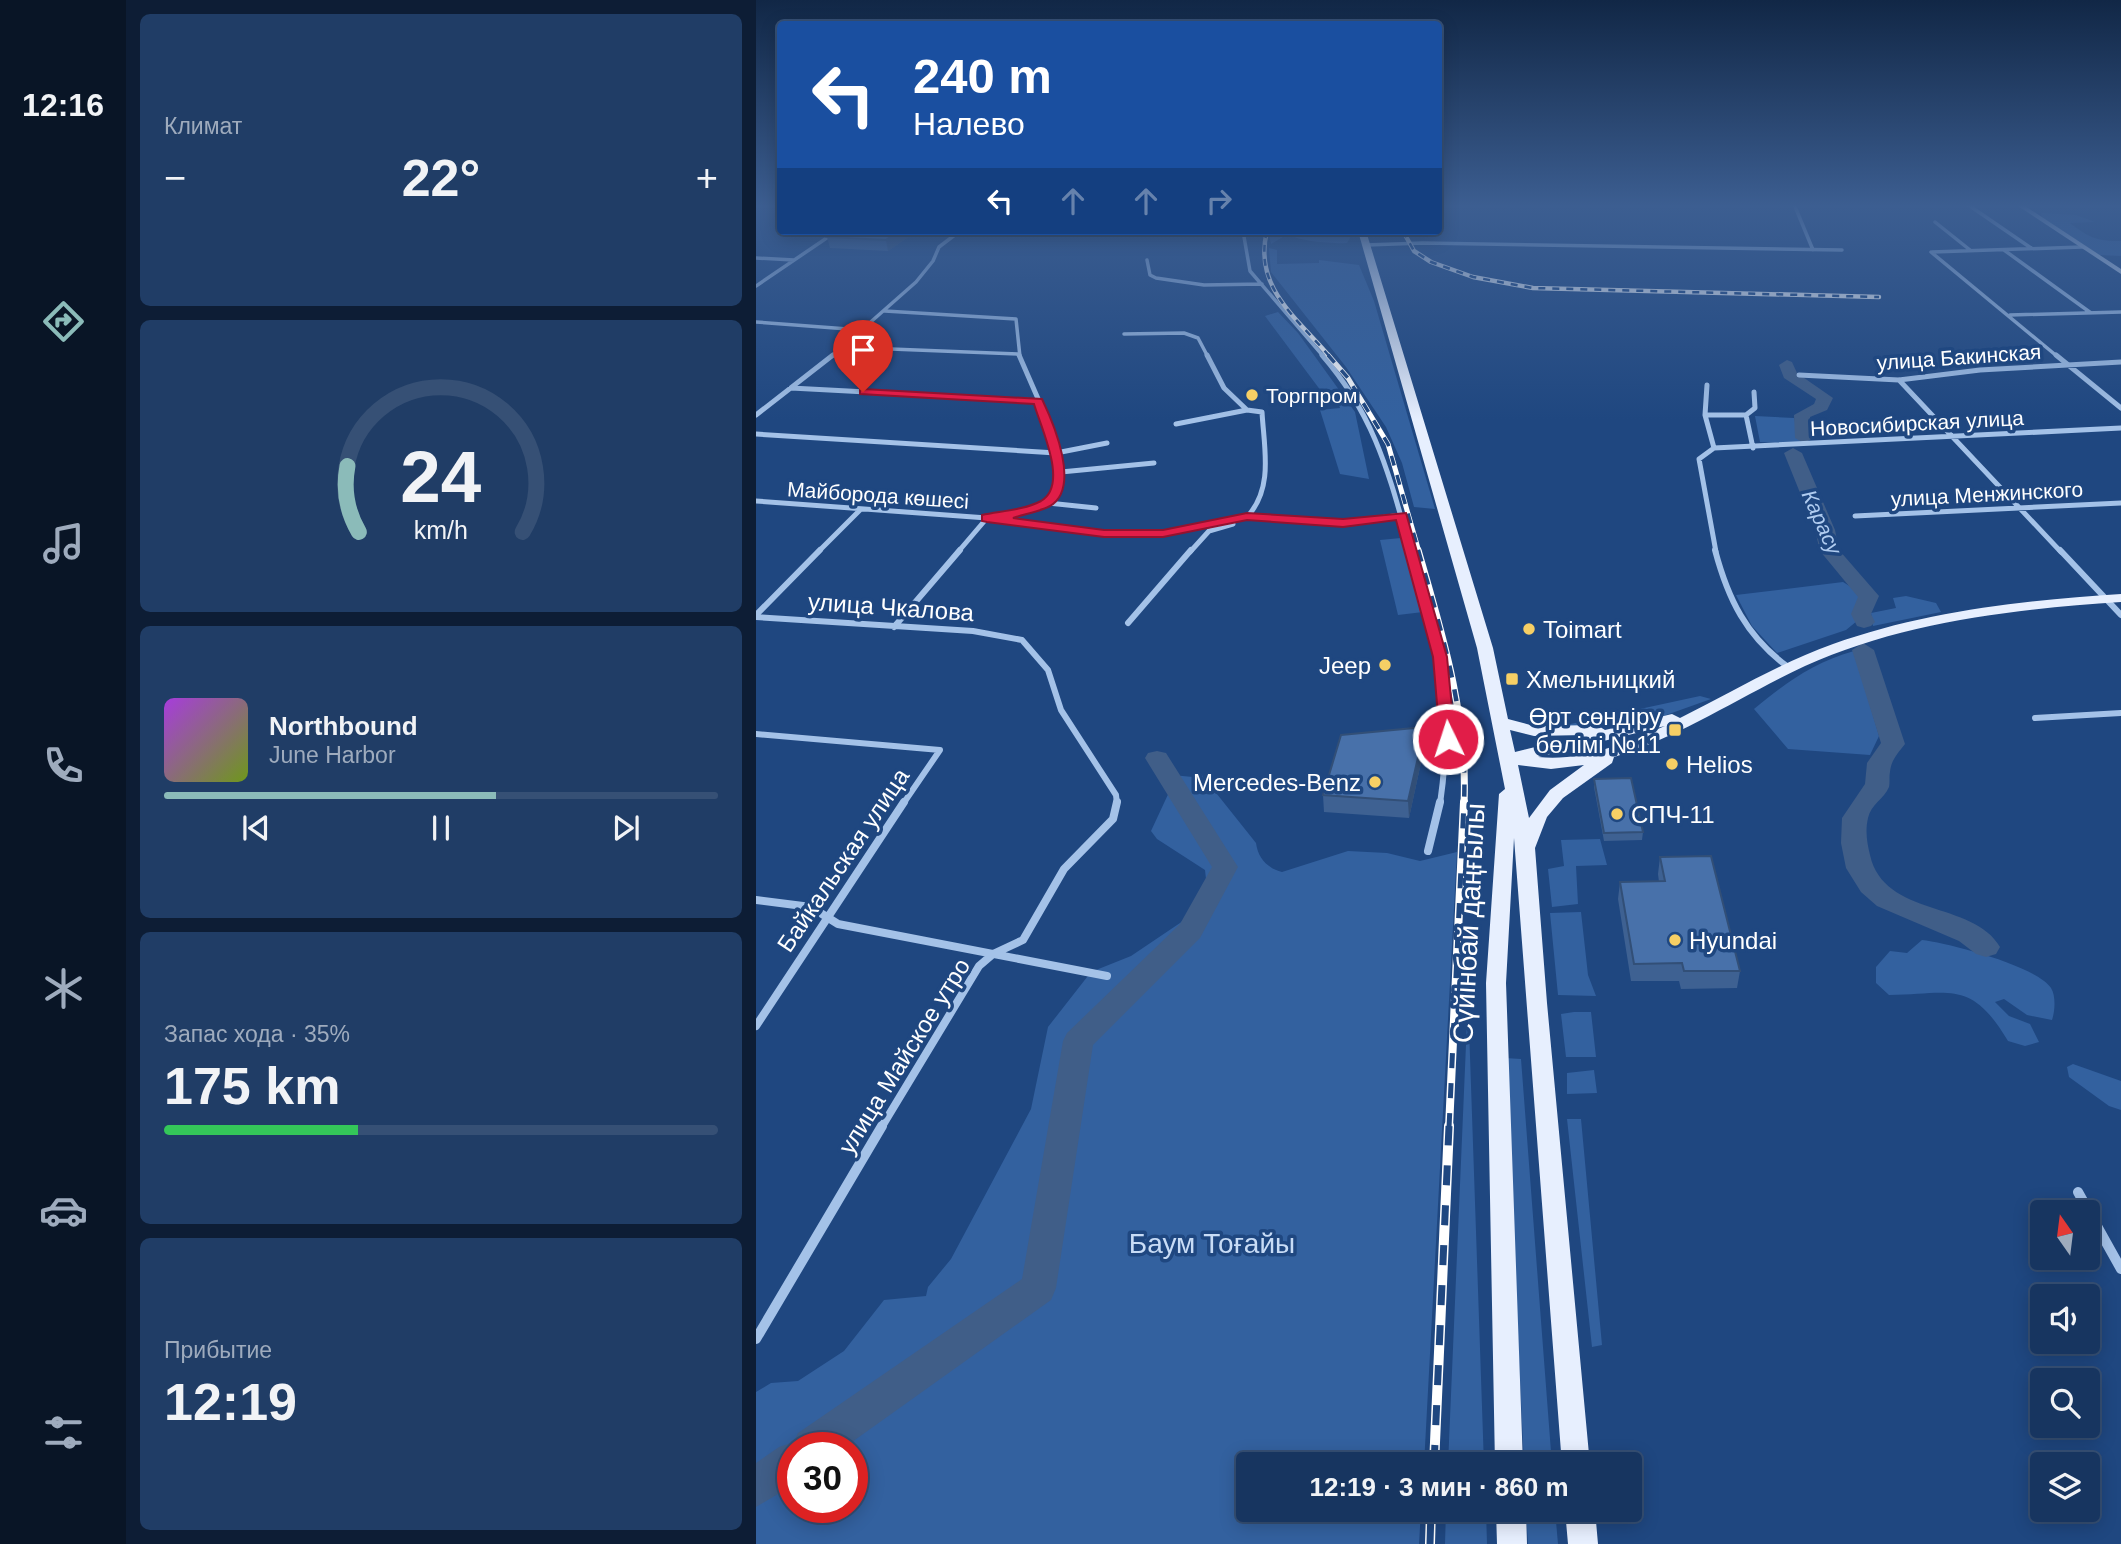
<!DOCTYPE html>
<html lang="ru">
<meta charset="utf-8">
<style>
body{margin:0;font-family:Arial,sans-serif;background:#203d66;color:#f1f3f6;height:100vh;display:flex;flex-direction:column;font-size:26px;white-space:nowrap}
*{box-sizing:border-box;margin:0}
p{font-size:23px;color:#9eabbd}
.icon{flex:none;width:38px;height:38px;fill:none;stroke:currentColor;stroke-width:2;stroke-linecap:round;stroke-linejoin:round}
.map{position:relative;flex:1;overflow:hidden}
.sheet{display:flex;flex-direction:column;gap:14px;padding:14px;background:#0d1d35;width:630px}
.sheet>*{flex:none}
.top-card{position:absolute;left:21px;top:21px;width:665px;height:214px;border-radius:7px;box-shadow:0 4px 18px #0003,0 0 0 2px #365075;background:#1a4fa0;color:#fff;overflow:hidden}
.needle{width:46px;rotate:346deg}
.fabs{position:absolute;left:1274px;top:1200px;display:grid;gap:14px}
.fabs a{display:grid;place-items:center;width:70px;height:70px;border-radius:7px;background:#173560;box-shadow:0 4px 18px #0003,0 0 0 2px #365075;font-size:35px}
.speed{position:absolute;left:21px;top:1432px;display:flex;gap:14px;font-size:35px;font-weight:700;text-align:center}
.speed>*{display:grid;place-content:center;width:91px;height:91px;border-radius:50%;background:#173560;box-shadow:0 4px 18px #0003,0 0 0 2px #365075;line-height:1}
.speed .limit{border:10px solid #d22;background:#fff;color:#111}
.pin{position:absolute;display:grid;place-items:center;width:60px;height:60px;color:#fff;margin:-72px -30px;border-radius:50% 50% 50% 0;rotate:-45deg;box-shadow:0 0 7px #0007}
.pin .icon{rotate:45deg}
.me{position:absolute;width:77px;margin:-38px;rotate:356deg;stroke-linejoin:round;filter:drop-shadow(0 0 5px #0008)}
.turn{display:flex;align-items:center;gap:24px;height:147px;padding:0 21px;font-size:32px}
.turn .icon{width:91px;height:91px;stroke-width:2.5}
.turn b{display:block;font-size:49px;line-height:60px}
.lanes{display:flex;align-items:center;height:66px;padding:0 21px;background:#0003;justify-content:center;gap:35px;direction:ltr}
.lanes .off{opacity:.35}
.big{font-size:52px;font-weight:700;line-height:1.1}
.sheet .card{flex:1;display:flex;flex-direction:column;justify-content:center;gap:10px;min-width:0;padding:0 24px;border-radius:10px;background:#203d66}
.sheet .dial{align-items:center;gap:0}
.dial svg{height:182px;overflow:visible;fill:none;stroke:#365075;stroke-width:7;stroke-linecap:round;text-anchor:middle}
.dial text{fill:#f1f3f6;stroke:none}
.song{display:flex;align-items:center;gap:21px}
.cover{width:84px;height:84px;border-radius:10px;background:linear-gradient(135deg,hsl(280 70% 55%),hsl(80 70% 35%))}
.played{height:7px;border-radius:4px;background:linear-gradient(90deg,#8bbbb9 60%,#365075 60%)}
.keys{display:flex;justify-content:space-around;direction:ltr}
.heat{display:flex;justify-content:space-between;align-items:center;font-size:38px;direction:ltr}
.charge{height:10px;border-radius:5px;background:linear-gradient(90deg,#34c759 35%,#365075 0)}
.trip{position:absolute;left:480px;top:1452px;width:406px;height:70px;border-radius:7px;background:#173560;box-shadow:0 4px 18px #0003,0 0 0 2px #365075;font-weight:700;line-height:70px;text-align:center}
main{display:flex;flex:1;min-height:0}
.dock{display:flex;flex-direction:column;width:126px;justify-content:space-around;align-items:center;background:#091526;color:#9eabbd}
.dock .icon{width:49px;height:49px}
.dock .active{color:#8bbbb9}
.dock b{font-size:32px;color:#f1f3f6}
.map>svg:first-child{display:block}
</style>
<main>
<nav class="dock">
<b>12:16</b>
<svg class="icon active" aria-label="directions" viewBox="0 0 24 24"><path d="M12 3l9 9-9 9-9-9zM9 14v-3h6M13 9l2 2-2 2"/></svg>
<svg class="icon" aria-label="music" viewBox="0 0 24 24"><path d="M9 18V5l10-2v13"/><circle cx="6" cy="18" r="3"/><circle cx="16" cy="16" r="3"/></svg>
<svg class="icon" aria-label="phone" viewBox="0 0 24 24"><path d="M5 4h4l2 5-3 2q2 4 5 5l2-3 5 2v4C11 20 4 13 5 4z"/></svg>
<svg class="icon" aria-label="climate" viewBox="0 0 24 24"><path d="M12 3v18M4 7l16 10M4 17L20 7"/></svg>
<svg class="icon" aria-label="car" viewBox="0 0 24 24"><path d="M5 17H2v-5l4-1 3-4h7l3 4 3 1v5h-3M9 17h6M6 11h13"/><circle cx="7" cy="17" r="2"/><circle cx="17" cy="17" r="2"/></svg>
<svg class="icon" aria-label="filters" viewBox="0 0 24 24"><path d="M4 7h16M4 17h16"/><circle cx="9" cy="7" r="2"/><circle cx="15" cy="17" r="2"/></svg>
</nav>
<section class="sheet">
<div class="card"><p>Климат</p>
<div class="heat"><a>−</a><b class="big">22°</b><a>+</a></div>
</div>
<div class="card dial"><svg viewBox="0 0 100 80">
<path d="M14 69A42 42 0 1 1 86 69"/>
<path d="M14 69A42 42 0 0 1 9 40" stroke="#8bbbb9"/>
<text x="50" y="56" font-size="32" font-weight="700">24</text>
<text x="50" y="72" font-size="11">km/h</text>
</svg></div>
<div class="card">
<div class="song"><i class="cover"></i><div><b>Northbound</b><p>June Harbor</p></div></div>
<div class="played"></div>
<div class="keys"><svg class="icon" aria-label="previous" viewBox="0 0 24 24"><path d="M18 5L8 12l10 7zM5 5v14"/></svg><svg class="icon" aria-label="pause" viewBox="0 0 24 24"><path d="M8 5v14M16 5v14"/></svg><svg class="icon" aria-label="next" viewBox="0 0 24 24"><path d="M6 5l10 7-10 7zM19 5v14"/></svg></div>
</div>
<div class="card"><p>Запас хода · 35%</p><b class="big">175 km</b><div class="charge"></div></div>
<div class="card"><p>Прибытие</p><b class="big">12:19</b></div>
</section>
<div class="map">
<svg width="1365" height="1544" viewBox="0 0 1365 1544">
<rect width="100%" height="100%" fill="#1f4780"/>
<path fill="#33619f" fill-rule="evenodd" d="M 1285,213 L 1320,215 L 1339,222 L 1314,223 C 1332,237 1342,242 1365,241 L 1365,256 L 1343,255 L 1286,217 Z
M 518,231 L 592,231 L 594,238 L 591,243 C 578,244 540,241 532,234 L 515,244 L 513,235 Z
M 513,248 L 521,250 L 521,264 L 563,263 L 563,260 L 603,265 L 618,301 L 679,509 L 658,507 L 646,463 L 630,427 L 590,367 L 515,272 Z
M 522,312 L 542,333 L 599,412 L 613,479 L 584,474 L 564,410 L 584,408 L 580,395 L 584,392 L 565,391 L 509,316 Z
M 999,416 L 1038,418 L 1045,444 L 1004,442 Z
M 645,538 L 667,612 L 642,615 L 624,540 Z
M 1087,582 L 1108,595 L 1101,621 L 1090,630 L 1021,653 L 996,626 L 980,595 Z
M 1150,596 L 1180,603 L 1185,612 L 1117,626 L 1115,613 L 1140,608 L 1137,598 Z
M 1098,651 L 1123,736 L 1114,755 L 1032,749 L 998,709 C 1031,682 1056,663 1098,651 Z
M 944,696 L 955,699 L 899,719 L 857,726 L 796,728 Z
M 445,774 L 500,843 C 502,858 511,868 526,872 L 592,851 L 631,853 L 664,861 L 701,852 L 668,1465 L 492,1465 L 492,1510 L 665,1510 L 663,1544 L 0,1544 L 0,1392 L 15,1383 L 42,1381 L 88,1351 L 128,1300 L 170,1296 L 172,1287 L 195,1259 L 275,1109 L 292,1027 L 335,972 L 375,956 L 424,923 L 444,906 L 451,888 L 449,870 L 401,839 L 395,831 L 415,788 L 416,775 L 437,777 ZM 37,1447 L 96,1447 L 96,1507 L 37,1507 Z
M 844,839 L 851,865 L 820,866 L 822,904 L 796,907 L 792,869 L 808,866 L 805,840 Z
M 825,912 L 832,975 L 840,996 L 802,995 L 794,913 Z
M 1166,940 C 1192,943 1281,966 1295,988 C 1300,996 1299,1011 1296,1020 L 1271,1015 L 1248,999 L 1239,1002 L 1253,1016 L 1274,1024 L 1283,1042 L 1269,1046 L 1252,1041 C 1215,979 1195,994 1133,995 L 1120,983 L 1120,967 L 1134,951 L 1151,953 Z
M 712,998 L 728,1465 L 692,1465 Z
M 818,1012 L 835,1012 L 840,1057 L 810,1057 L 805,1014 Z
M 749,1058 L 765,1059 L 796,1465 L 768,1465 Z
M 1317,1064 L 1365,1081 L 1365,1110 L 1353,1106 L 1313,1077 L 1311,1067 Z
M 838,1070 L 841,1093 L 811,1094 L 811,1073 Z
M 811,1119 L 825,1119 L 846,1345 L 836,1347 Z
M 690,1510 L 730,1510 L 731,1544 L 689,1544 Z
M 770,1510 L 799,1510 L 802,1544 L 772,1544 Z"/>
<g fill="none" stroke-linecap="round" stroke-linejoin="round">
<path fill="#405e88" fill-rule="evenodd" d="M 1031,360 L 1036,362 L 1041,373 L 1077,398 L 1071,410 L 1054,417 L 1057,438 L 1048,443 L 1039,438 L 1038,415 L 1058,404 L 1060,399 L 1028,378 L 1023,365 Z
M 1037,448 L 1046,453 L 1079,530 L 1083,550 L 1123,596 L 1115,614 L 1119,622 L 1115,626 L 1108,628 L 1101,626 L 1095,614 L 1102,597 L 1064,551 L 1059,530 L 1028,453 Z
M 1107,643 L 1118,650 L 1149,744 C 1142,753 1135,760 1134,772 C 1133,776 1134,783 1133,787 C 1128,799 1115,804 1112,818 C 1109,831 1111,843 1114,855 C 1128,918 1217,900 1244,947 L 1240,954 L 1230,957 L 1220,954 L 1203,941 L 1121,906 L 1105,892 L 1090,868 L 1085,843 L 1086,818 L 1109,784 L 1111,763 L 1125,743 L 1096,650 Z
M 401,751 L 410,753 L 482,867 L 444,938 L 337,1045 L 300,1288 L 295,1300 L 89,1447 L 37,1447 L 37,1485 L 0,1507 L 0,1463 L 23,1447 L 38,1442 L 42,1433 L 266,1279 L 307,1041 L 311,1033 L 424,924 L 456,867 L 389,758 L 392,753 Z"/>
<path stroke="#a4c2e8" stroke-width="3.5" d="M 8,204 L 24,205
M 1038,204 L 1057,250
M 1211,204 L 1275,248
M 1361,204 L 1365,205
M 1179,222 L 1214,250
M 487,231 L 494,271 L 568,357
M 610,245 L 667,243 L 1086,250
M 1248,250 L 1335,313
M 1175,252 L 1302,357
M 1176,252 L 1326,247
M 0,258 L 38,260
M 391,260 L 394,275 L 400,278 L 448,285 L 506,284
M 0,286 L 81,231
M 129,311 L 260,319 L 264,357
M 1254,315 L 1365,312
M 0,322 L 105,330
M 368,334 L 428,333 L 442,338 L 452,357
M 84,347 L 263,354
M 75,357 L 160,282 L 177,261 L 183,247 L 204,231"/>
<path stroke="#a4c2e8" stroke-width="5" d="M 451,355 L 468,388 L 491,410
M 566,355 C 620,417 633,475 655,552
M 1300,355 L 1365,408
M 1043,375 L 1143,380 L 1224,370 L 1365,362
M 1143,380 L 1305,552
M 951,385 L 949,415 L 958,448 L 943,459 L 960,552
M 35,388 L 283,401
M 0,415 L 77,355
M 949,415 L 990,415 L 997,448
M 990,415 L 999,408 L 998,392
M 420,424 L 491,410 L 506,412 C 508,448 518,488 491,517
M 0,434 L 300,453 L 351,443
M 958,448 L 1365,428
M 305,472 L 398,463
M 0,501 L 231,518 L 347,534 L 407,534 L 491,517 L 587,523 L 645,515
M 292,503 L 340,508
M 1099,516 L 1365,503
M 240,517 C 268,513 296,507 306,477 L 283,401 L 263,355
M 62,552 L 104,510
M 202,552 L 231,518
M 434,552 L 453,531 L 477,524"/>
<path stroke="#a4c2e8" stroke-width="6" d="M 654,550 C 664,586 678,623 684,659 C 692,707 691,756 684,804
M 959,550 C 972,599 990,636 1032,667
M 1304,550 L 1365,615
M 0,615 L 64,550
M 0,617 L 217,631 L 266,640 L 292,670 L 305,710 L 360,795 L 361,804
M 372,623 L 435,550
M 138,627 L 204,550
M 1279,718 L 1365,713
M 0,734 L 184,750 L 147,804"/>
<path stroke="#a4c2e8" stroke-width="8" d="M 672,851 L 684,802
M 0,900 L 55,907 L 82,924 L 351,976
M 0,1026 L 148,802
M 125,1128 L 223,966 L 237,954 L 267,940 L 308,869 L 357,819 L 361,802"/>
<path stroke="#a4c2e8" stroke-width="10" d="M 1322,1192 L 1365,1269
M 0,1339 L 126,1126"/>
<path fill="#cfdff6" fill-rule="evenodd" d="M 1259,204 L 1266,204 L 1365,269 L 1365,274 Z"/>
<path fill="#e7effe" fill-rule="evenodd" d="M 602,231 L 610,231 L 737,648 L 752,719 L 778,726 L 841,725 L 849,730 L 916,714 L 924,718 C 974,693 1024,663 1077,644 C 1169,611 1269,600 1365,594 L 1365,602 C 1259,609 1146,622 1049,666 C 985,696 926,736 858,757 L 856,763 L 807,798 L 791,817 L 779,848 L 791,1003 L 834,1465 L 806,1465 L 758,838 L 750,983 L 767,1465 L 739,1465 L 730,983 L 743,794 L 749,789 L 721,648 ZM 909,726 C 869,743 826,762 782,757 ZM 754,730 L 778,736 L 828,735 L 759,752 ZM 762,765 L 795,769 L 828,765 L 794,790 L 773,818 Z
M 740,1510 L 770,1510 L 771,1544 L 741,1544 Z
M 809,1510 L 839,1510 L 842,1544 L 812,1544 Z"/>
<g stroke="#fff" stroke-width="4.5">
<path id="rail-far4" d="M 511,231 C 497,287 540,317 574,357
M 647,231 L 658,251 L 675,262 L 717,277 L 777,288 L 1123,297"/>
</g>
<g stroke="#fff" stroke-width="5">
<path id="rail-far3" d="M 572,355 L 592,378 L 632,444 L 663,552"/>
</g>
<g stroke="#fff" stroke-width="7">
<path id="rail-far2" d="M 662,550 C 686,633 712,717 708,804"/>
</g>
<g stroke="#fff" stroke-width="8">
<path id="rail-far1" d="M 693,1128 L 708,802"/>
</g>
<g stroke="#fff" stroke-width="10">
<path id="rail" d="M 678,1465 L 693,1126
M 674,1544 L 675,1510"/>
</g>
<use href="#rail-far4" stroke="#1f4780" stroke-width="2.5" stroke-dasharray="7" stroke-linecap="butt"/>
<use href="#rail-far3" stroke="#1f4780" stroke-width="3.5" stroke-dasharray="10" stroke-linecap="butt"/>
<use href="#rail-far2" stroke="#1f4780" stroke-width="4.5" stroke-dasharray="12" stroke-linecap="butt"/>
<use href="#rail-far1" stroke="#1f4780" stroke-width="5" stroke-dasharray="15" stroke-linecap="butt"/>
<use href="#rail" stroke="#1f4780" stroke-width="7" stroke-dasharray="20" stroke-linecap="butt"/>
</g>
<path fill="#3e6192" d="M 80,231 L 161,231 L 132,251 L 74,248 L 71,237 Z
M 669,727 L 669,744 L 653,818 L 568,812 L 567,795 Z
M 838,779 L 887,832 L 886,840 L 848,841 L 838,787 Z
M 904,857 L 984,971 L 981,988 L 925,989 L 923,981 L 875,981 L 862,899 L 864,882 L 903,882 L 902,874 Z"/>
<path fill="#324f77" d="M 142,231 L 161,231 L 132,251 L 130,240 Z
M 669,727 L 669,744 L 653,818 L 652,801 Z"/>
<path fill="#4871aa" stroke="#324f77" stroke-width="2" d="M 80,231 L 142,231 L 130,240 L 71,237 Z
M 669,727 L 652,801 L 567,795 L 585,735 Z
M 875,778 L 887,832 L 848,833 L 838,779 Z
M 955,856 L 984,971 L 928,971 L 926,963 L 878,964 L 864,882 L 909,881 L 904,857 Z"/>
<linearGradient id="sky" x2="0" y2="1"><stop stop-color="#112746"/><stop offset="0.49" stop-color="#3c5e91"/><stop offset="1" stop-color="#3c5e91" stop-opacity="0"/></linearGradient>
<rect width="1365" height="420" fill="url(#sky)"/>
<path fill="#e11d48" stroke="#92132f" stroke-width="2" d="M 107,389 L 286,399 C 298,424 325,488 294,506 C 283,512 268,514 257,518 L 348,530 L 407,530 L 491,513 L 587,519 L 650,513 L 691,657 L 699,739 L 692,744 L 684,739 L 677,657 L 640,520 L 587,527 L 491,520 L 407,537 L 348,537 L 231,522 L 226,521 L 226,515 C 245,511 268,510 285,501 C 313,485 285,428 278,404 L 104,394 L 104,390 Z"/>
<g fill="#f6cf65" stroke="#1f4780" stroke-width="2.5">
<circle cx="496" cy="395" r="7"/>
<circle cx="773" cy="629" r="7"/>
<circle cx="629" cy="665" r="7"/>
<rect x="749" y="672" width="14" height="14" rx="3.5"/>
<rect x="912" y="723" width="14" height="14" rx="3.5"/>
<circle cx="916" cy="764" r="7"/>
<circle cx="619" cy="782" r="7"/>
<circle cx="861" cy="814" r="7"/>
<circle cx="919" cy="940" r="7"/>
</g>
<g text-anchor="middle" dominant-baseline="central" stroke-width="7" stroke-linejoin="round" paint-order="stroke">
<g font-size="21" fill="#fff" stroke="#1f4780">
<text transform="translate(1203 357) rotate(-4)">улица Бакинская</text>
<text transform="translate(1161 423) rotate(-3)">Новосибирская улица</text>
<text transform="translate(1231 494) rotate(-3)">улица Менжинского</text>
<text transform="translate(122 495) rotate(4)">Майборода көшесі</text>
</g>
<g font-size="21" fill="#fff" stroke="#1f4780" text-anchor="start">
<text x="510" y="395">Торгпром</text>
</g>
<g font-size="21" font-style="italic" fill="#b0ccf0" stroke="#1f4780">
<text transform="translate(1066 522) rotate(66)">Карасу</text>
</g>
<g font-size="24" fill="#fff" stroke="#1f4780">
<text transform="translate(135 607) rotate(4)">улица Чкалова</text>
<text transform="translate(87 860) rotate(-56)">Байкальская улица</text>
<text transform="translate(148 1056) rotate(-58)">улица Майское утро</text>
</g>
<g font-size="24" fill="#fff" stroke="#1f4780" text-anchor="start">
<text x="787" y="629">Toimart</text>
<text x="615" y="665" text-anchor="end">Jeep</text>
<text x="770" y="679">Хмельницкий</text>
<text x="905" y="716" text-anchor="end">Өрт сөндіру<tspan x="905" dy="28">бөлімі №11</tspan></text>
<text x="930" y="764">Helios</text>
<text x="605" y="782" text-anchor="end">Mercedes-Benz</text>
<text x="875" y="814">СПЧ-11</text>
<text x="933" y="940">Hyundai</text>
</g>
<g font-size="28" fill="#fff" stroke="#1f4780">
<text transform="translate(713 923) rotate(-87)">Сүйінбай даңғылы</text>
</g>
<g font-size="28" fill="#c8dcf6" stroke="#1f4780">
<text x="456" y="1243">Баум Тоғайы</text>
</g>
</g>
</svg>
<div class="fabs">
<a><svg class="needle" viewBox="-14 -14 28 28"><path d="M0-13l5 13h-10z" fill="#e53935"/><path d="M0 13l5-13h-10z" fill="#9eabbd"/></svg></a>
<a><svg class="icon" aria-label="sound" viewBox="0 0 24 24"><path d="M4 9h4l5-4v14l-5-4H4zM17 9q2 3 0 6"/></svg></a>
<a><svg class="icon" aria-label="search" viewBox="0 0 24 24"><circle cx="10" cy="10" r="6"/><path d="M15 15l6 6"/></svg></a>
<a><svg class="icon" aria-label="layers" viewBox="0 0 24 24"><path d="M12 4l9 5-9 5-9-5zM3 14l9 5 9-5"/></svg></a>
</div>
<div class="speed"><div class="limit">30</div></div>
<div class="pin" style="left:107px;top:392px;background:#d93025"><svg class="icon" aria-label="arrive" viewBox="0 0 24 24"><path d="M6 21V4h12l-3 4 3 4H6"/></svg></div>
<svg class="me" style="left:692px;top:739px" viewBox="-20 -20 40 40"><circle r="17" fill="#e11d48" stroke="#fff" stroke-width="3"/><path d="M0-11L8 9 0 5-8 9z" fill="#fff"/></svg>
<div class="trip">12:19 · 3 мин · 860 m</div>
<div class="top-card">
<div class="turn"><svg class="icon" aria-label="left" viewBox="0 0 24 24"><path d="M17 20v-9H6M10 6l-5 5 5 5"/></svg><div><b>240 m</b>Налево</div></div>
<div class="lanes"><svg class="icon" aria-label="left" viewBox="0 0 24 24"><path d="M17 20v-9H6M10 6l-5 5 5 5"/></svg><svg class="icon off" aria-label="ahead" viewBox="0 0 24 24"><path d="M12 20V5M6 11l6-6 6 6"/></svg><svg class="icon off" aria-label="ahead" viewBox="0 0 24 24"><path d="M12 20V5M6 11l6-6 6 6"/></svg><svg class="icon off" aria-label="right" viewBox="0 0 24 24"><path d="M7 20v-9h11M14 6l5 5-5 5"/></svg></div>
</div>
</div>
</main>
